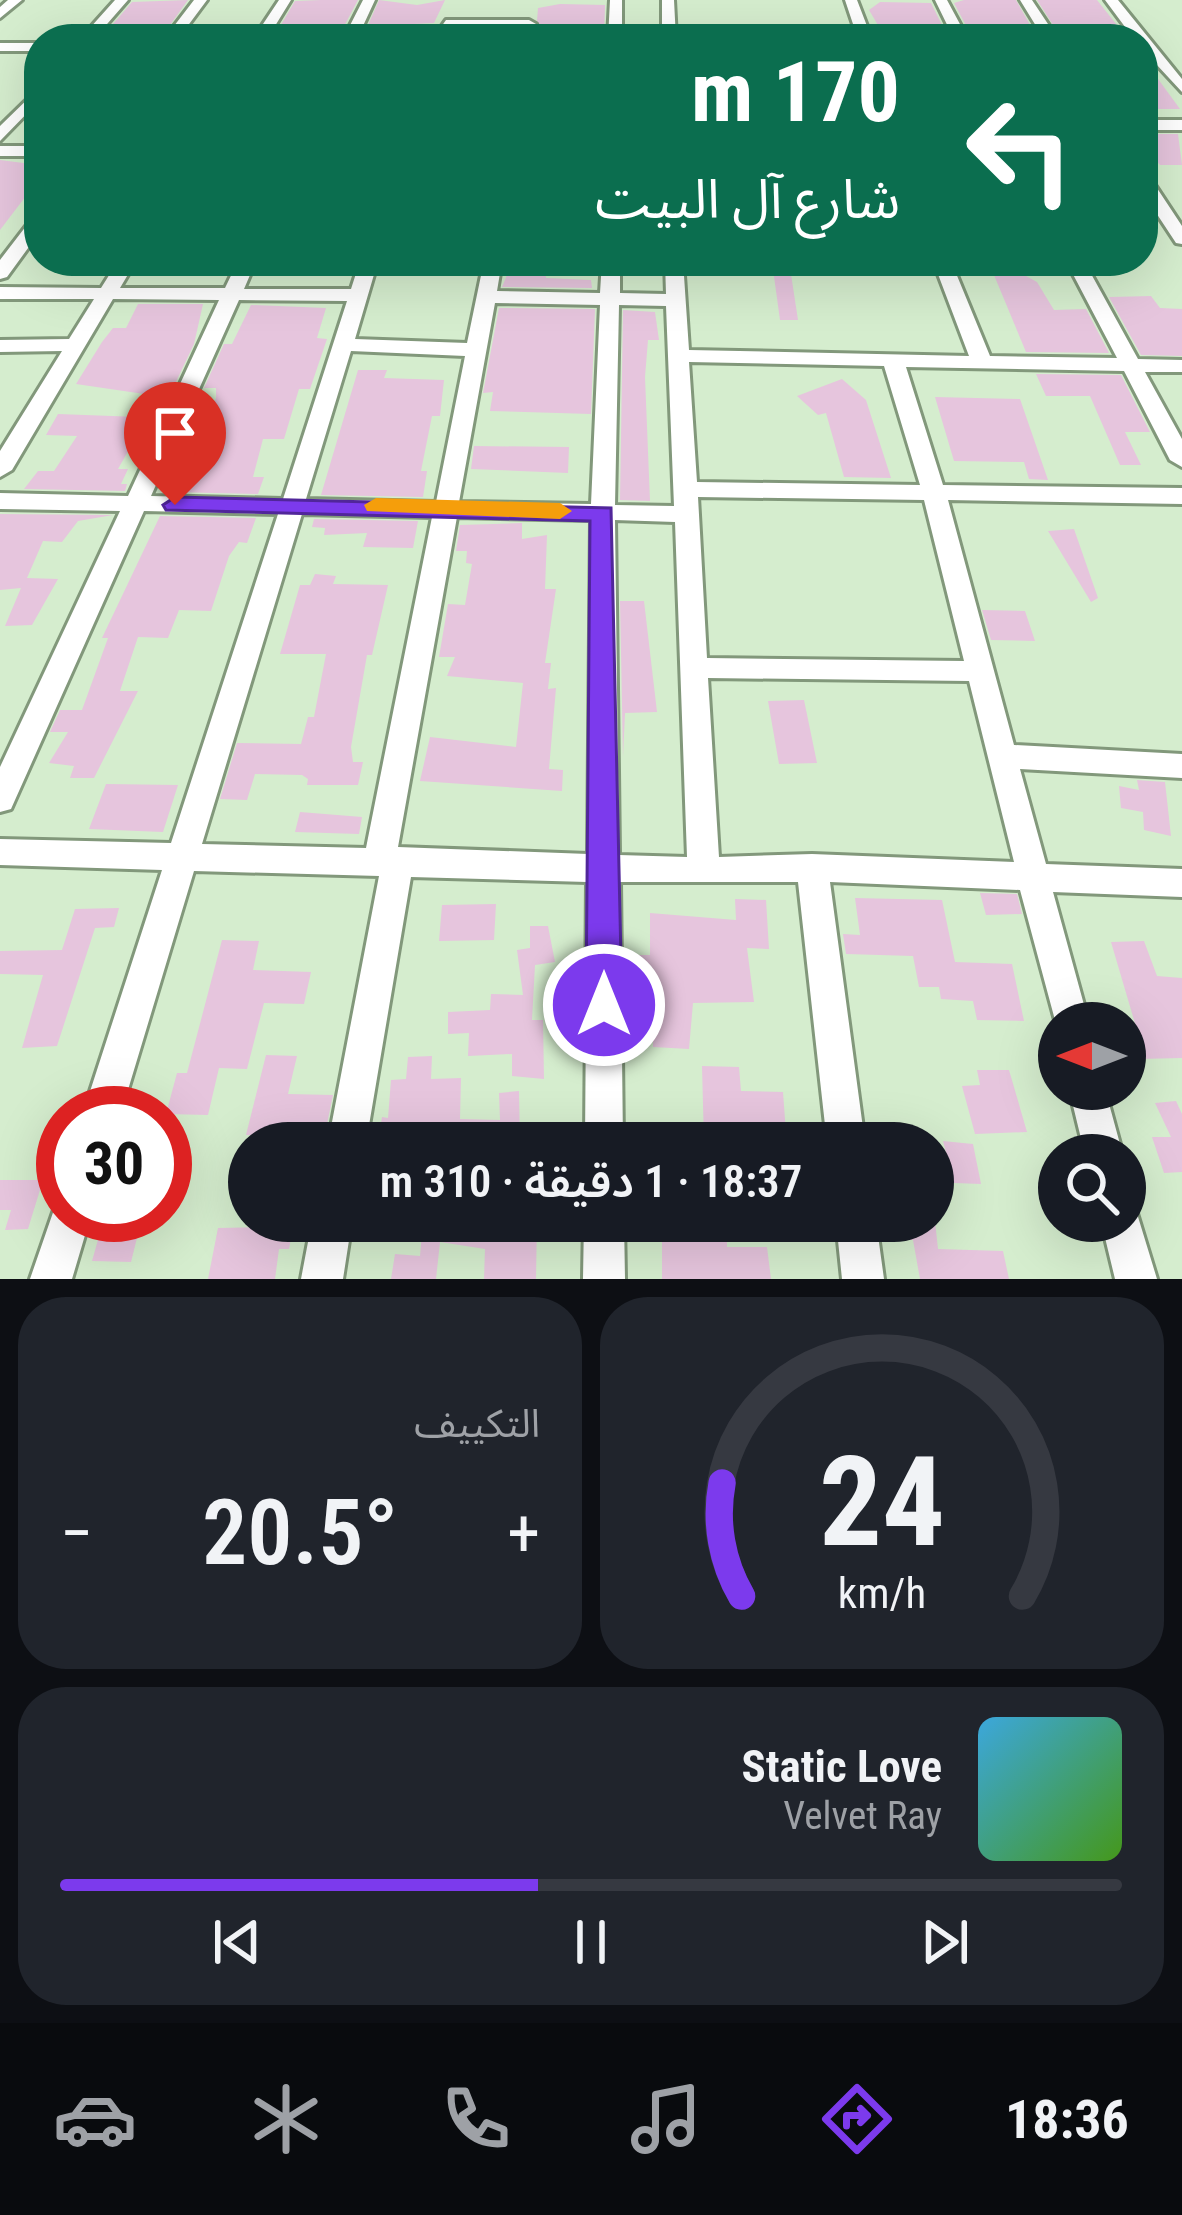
<!DOCTYPE html>
<html lang="ar">
<meta charset="utf-8">
<style>
body{margin:0;font-family:"Roboto Condensed","Noto Sans Arabic",sans-serif;background:#20242c;color:#f1f3f6;direction:rtl;height:100vh;display:flex;flex-direction:column;font-size:45px;white-space:nowrap}
*{box-sizing:border-box;margin:0}
p{font-size:39px;color:#9ea1a6}
.icon{flex:none;width:66px;height:66px;fill:none;stroke:currentColor;stroke-width:2;stroke-linecap:round;stroke-linejoin:round}
.map{position:relative;height:1279px;overflow:hidden;direction:ltr}
.panel{display:flex;flex-direction:column;gap:18px;padding:18px;background:#0d0f14;flex:1}
.panel>*{flex:none}
.hud{position:absolute;left:24px;top:24px;width:1134px;height:252px;border-radius:48px;box-shadow:0 12px 48px #0002;direction:rtl;background:#0b6e4f;color:#fff;overflow:hidden}
.needle{width:78px;rotate:270deg}
.fabs{position:absolute;left:1038px;top:1002px;display:grid;gap:24px}
.fabs a{display:grid;place-items:center;width:108px;height:108px;border-radius:50%;background:#171b24;box-shadow:0 12px 48px #0002;font-size:60px}
.speed{position:absolute;left:36px;top:1086px;display:flex;gap:24px;font-size:60px;font-weight:700;text-align:center}
.speed>*{display:grid;place-content:center;width:156px;height:156px;border-radius:50%;background:#171b24;box-shadow:0 12px 48px #0002;line-height:1}
.speed .limit{border:18px solid #d22;background:#fff;color:#111}
.pin{position:absolute;display:grid;place-items:center;width:102px;height:102px;color:#fff;margin:-123px -51px;border-radius:50% 50% 50% 0;rotate:-45deg;box-shadow:0 0 12px #0007}
.pin .icon{rotate:45deg}
.me{position:absolute;width:132px;margin:-66px;rotate:0deg;stroke-linejoin:round;filter:drop-shadow(0 0 9px #0008)}
.turn{display:flex;align-items:center;gap:42px;height:252px;padding:0 60px;font-size:54px}
.turn .icon{width:156px;height:156px;stroke-width:2.5}
.turn b{display:block;font-size:84px;line-height:102px}
.big{font-size:90px;font-weight:600;line-height:1.1}
.panel .tile{flex:1;display:flex;flex-direction:column;justify-content:center;gap:18px;min-width:0;padding:0 42px;border-radius:48px;background:#20242c}
.panel .dial{align-items:center;gap:0}
.dial svg{height:312px;overflow:visible;fill:none;stroke:#363941;stroke-width:7;stroke-linecap:round;text-anchor:middle}
.dial text{fill:#f1f3f6;stroke:none}
.song{display:flex;align-items:center;gap:36px}
.cover{width:144px;height:144px;border-radius:18px;background:linear-gradient(135deg,hsl(200 70% 55%),hsl(100 70% 35%))}
.played{height:12px;border-radius:6px;background:linear-gradient(90deg,#7c3aed 45%,#363941 45%)}
.keys{display:flex;justify-content:space-around;direction:ltr}
.heat{display:flex;justify-content:space-between;align-items:center;font-size:66px;direction:ltr}
.panel .tiles{flex:1;display:grid;gap:18px;grid-template-columns:1fr 1fr}
.tile:last-child{grid-column:span 2}
.trip{position:absolute;left:228px;top:1122px;width:726px;height:120px;border-radius:60px;background:#171b24;box-shadow:0 12px 48px #0002;font-weight:600;line-height:120px;text-align:center;direction:rtl}
.menu{display:flex;height:192px;justify-content:space-around;align-items:center;background:#090b0e;color:#9ea1a6}
.menu .icon{width:84px;height:84px}
.menu .active{color:#7c3aed}
.menu b{font-size:54px;color:#f1f3f6}
.map>svg:first-child{display:block}
</style>
<div class="map">
<svg width="1182" height="1279" viewBox="0 0 1182 1279">
<rect width="100%" height="100%" fill="#d5edce"/>
<path fill="#e6c5dd" d="M 188,0 L 160,39 L 100,39 L 132,2 Z
M 321,0 L 358,0 L 341,32 L 275,35 L 295,1 Z
M 379,0 L 417,5 L 445,0 L 434,23 L 414,24 L 411,32 L 395,39 L 362,39 Z
M 964,0 L 1016,0 L 1038,39 L 971,35 L 954,3 Z
M 1037,0 L 1097,0 L 1128,39 L 1062,39 Z
M 880,2 L 931,3 L 947,35 L 885,37 L 869,10 Z
M 560,4 L 605,5 L 604,38 L 545,39 L 546,34 L 536,34 L 538,8 Z
M 1143,57 L 1161,83 L 1180,109 L 1157,109 L 1143,92 Z
M 1143,134 L 1178,134 L 1182,165 L 1160,165 L 1143,145 Z
M 0,160 L 39,165 L 39,179 L 0,230 Z
M 513,261 L 545,261 L 546,278 L 591,280 L 592,288 L 502,287 Z
M 789,261 L 798,320 L 780,320 L 772,262 Z
M 994,275 L 1026,276 L 1037,282 L 1054,310 L 1086,309 L 1109,353 L 1026,352 Z
M 1151,296 L 1160,308 L 1182,309 L 1182,356 L 1141,355 L 1109,297 Z
M 138,304 L 203,304 L 194,344 L 174,386 L 156,386 L 151,395 L 76,384 L 102,342 L 113,328 L 126,328 Z
M 251,305 L 326,308 L 317,338 L 327,339 L 310,389 L 299,389 L 284,439 L 263,439 L 253,477 L 264,477 L 258,494 L 169,492 L 201,440 L 216,398 L 216,388 L 204,388 L 224,344 L 232,344 Z
M 499,308 L 595,309 L 591,414 L 490,411 L 493,392 L 483,393 Z
M 623,310 L 655,312 L 659,340 L 648,340 L 645,377 L 650,501 L 620,500 Z
M 358,370 L 387,370 L 384,378 L 444,380 L 440,416 L 432,416 L 421,471 L 427,471 L 423,497 L 321,495 Z
M 1036,374 L 1121,375 L 1150,432 L 1125,432 L 1141,465 L 1120,465 L 1090,396 L 1046,396 Z
M 842,379 L 866,400 L 891,478 L 844,477 L 826,413 L 818,415 L 797,396 Z
M 935,397 L 1020,399 L 1048,480 L 1029,479 L 1024,462 L 954,461 Z
M 58,414 L 139,417 L 130,439 L 135,439 L 118,469 L 128,469 L 121,484 L 127,484 L 125,491 L 24,489 L 38,471 L 54,471 L 77,436 L 46,435 Z
M 474,446 L 569,447 L 568,473 L 471,469 Z
M 0,514 L 113,515 L 78,521 L 62,542 L 43,541 L 27,578 L 58,579 L 32,625 L 5,626 L 21,588 L 0,590 Z
M 160,516 L 256,518 L 247,543 L 239,542 L 229,556 L 211,611 L 179,610 L 168,638 L 138,637 L 120,691 L 138,691 L 94,778 L 70,778 L 74,766 L 49,763 L 68,732 L 50,732 L 60,710 L 82,710 L 108,638 L 102,638 Z
M 314,519 L 418,521 L 413,548 L 363,547 L 367,533 L 324,535 L 325,528 L 312,527 Z
M 522,523 L 522,539 L 547,535 L 545,589 L 556,589 L 545,663 L 551,663 L 548,689 L 556,688 L 549,769 L 563,770 L 562,791 L 420,781 L 430,737 L 516,747 L 523,683 L 447,676 L 455,657 L 439,657 L 448,604 L 465,605 L 472,564 L 466,563 L 467,551 L 456,551 L 460,525 Z
M 1074,529 L 1098,598 L 1091,602 L 1048,531 Z
M 315,574 L 336,576 L 333,584 L 388,585 L 372,655 L 367,655 L 351,747 L 353,762 L 363,762 L 358,785 L 307,785 L 308,779 L 302,775 L 255,774 L 247,800 L 220,799 L 237,743 L 301,744 L 308,717 L 314,717 L 326,654 L 280,654 L 300,585 L 310,585 Z
M 620,601 L 644,601 L 657,712 L 625,713 L 623,757 Z
M 982,610 L 1025,611 L 1035,641 L 991,640 Z
M 804,700 L 817,763 L 779,764 L 768,701 Z
M 1137,780 L 1165,782 L 1171,836 L 1144,830 L 1143,812 L 1121,808 L 1119,786 L 1139,790 Z
M 106,784 L 178,785 L 163,832 L 89,829 Z
M 300,812 L 362,817 L 359,834 L 295,832 Z
M 980,893 L 1017,894 L 1022,914 L 986,915 Z
M 855,898 L 942,900 L 955,962 L 1012,964 L 1024,1021 L 977,1020 L 973,1001 L 941,999 L 939,987 L 919,987 L 913,956 L 846,954 L 843,934 L 860,935 Z
M 735,899 L 766,900 L 769,949 L 747,948 L 754,1002 L 693,1003 L 689,1049 L 653,1047 L 653,1012 L 626,1009 L 626,984 L 636,985 L 634,955 L 650,955 L 650,913 L 736,920 Z
M 496,904 L 494,940 L 439,941 L 442,905 Z
M 119,908 L 114,927 L 95,928 L 57,1046 L 22,1048 L 43,975 L 0,974 L 0,951 L 62,950 L 75,909 Z
M 530,926 L 548,926 L 555,962 L 535,965 L 532,1020 L 543,1020 L 544,1079 L 512,1076 L 512,1054 L 468,1056 L 469,1033 L 448,1034 L 448,1012 L 490,1010 L 491,994 L 523,995 L 517,950 L 530,948 Z
M 222,940 L 259,941 L 253,970 L 311,972 L 304,1004 L 264,1003 L 247,1069 L 219,1068 L 208,1115 L 166,1114 L 177,1073 L 187,1073 Z
M 1144,941 L 1157,976 L 1182,978 L 1182,1058 L 1139,1059 L 1131,1037 L 1139,1037 L 1111,942 Z
M 266,1055 L 297,1056 L 288,1094 L 333,1095 L 324,1139 L 246,1135 Z
M 432,1056 L 431,1079 L 461,1078 L 460,1119 L 500,1120 L 499,1093 L 519,1091 L 520,1143 L 378,1143 L 382,1117 L 388,1118 L 391,1080 L 406,1079 L 408,1057 Z
M 702,1066 L 739,1067 L 741,1091 L 783,1092 L 786,1133 L 724,1131 L 725,1143 L 704,1143 Z
M 977,1070 L 1009,1070 L 1027,1132 L 975,1134 L 962,1086 L 980,1085 Z
M 1176,1101 L 1182,1114 L 1182,1172 L 1164,1173 L 1152,1137 L 1171,1137 L 1155,1103 Z
M 943,1141 L 973,1144 L 981,1184 L 954,1183 Z
M 0,1180 L 43,1180 L 28,1229 L 5,1230 L 11,1210 L 0,1210 Z
M 423,1221 L 537,1221 L 536,1279 L 484,1279 L 485,1249 L 440,1242 L 436,1279 L 391,1279 L 395,1254 L 420,1256 Z
M 704,1221 L 727,1221 L 727,1247 L 767,1247 L 771,1279 L 662,1279 L 662,1241 L 704,1242 Z
M 899,1221 L 935,1221 L 938,1249 L 1003,1251 L 1009,1279 L 920,1279 L 913,1240 L 900,1239 Z
M 103,1222 L 141,1222 L 131,1262 L 92,1261 Z
M 263,1222 L 294,1223 L 289,1249 L 279,1249 L 275,1279 L 208,1279 L 218,1228 L 262,1227 Z"/>
<g fill="none" stroke-linecap="round" stroke-linejoin="round">
<g stroke="#82987b" stroke-width="6">
<path id="minor" d="M 8,0 L 22,0 L 0,18 L 0,7 Z
M 115,0 L 128,0 L 94,39 L 80,39 Z
M 194,0 L 207,0 L 178,39 L 164,39 Z
M 279,0 L 291,0 L 267,39 L 253,39 Z
M 363,0 L 375,0 L 357,39 L 343,39 Z
M 610,0 L 622,0 L 622,39 L 608,39 Z
M 662,0 L 674,0 L 676,39 L 662,39 Z
M 845,0 L 857,0 L 872,39 L 858,39 Z
M 935,0 L 947,0 L 968,39 L 954,39 Z
M 1020,0 L 1032,0 L 1058,39 L 1044,39 Z
M 1105,0 L 1118,0 L 1182,79 L 1182,92 L 1143,50 L 1143,39 L 1134,39 Z
M 446,20 L 529,20 L 536,24 L 529,28 L 441,27 Z
M 0,43 L 39,43 L 39,51 L 0,51 Z
M 39,88 L 39,101 L 0,141 L 0,126 Z
M 1143,120 L 1182,120 L 1182,130 L 1143,130 Z
M 0,146 L 39,146 L 39,156 L 0,156 Z
M 1143,175 L 1149,176 L 1182,226 L 1182,244 L 1176,243 L 1143,193 Z
M 39,216 L 39,233 L 7,277 L 0,279 L 0,260 L 33,217 Z
M 118,261 L 136,261 L 120,288 L 225,288 L 238,261 L 256,261 L 244,289 L 351,289 L 360,261 L 378,261 L 355,339 L 467,343 L 484,261 L 502,261 L 497,291 L 600,293 L 602,261 L 620,261 L 620,293 L 666,294 L 665,261 L 683,261 L 689,350 L 969,356 L 933,261 L 951,261 L 990,356 L 1117,358 L 1066,261 L 1084,261 L 1138,359 L 1182,360 L 1182,372 L 1145,372 L 1182,439 L 1182,467 L 1170,460 L 1124,371 L 906,367 L 943,485 L 1182,488 L 1182,504 L 948,500 L 1014,745 L 1182,754 L 1182,778 L 1020,769 L 1046,864 L 1182,869 L 1182,897 L 1053,892 L 1089,1023 L 1059,1023 L 1059,1035 L 1020,890 L 830,882 L 865,1143 L 827,1143 L 798,882 L 620,882 L 623,1143 L 585,1143 L 587,882 L 411,877 L 366,1143 L 328,1143 L 379,876 L 194,871 L 121,1113 L 83,1113 L 162,870 L 0,865 L 0,839 L 171,843 L 278,514 L 144,511 L 15,800 L 11,809 L 0,812 L 0,767 L 120,511 L 0,509 L 0,493 L 128,496 L 219,300 L 113,299 L 12,470 L 0,477 L 0,451 L 62,351 L 0,352 L 0,340 L 69,339 L 94,299 L 0,299 L 0,287 L 101,288 ZM 239,300 L 347,301 L 283,499 L 151,496 ZM 495,303 L 600,305 L 591,504 L 459,502 ZM 619,305 L 666,306 L 674,506 L 615,505 ZM 351,351 L 465,356 L 436,502 L 306,499 ZM 689,362 L 884,366 L 920,485 L 697,482 ZM 698,497 L 924,500 L 964,661 L 707,658 ZM 302,514 L 432,517 L 366,848 L 202,844 ZM 457,517 L 591,520 L 588,854 L 398,847 ZM 615,520 L 675,522 L 687,857 L 619,855 ZM 708,678 L 969,681 L 1014,862 L 812,854 L 719,857 Z
M 1069,1089 L 1105,1089 L 1123,1155 L 1085,1155 Z
M 63,1198 L 63,1215 L 91,1215 L 72,1279 L 30,1279 L 57,1201 Z
M 1125,1203 L 1135,1207 L 1157,1279 L 1115,1279 L 1101,1221 L 1125,1221 Z
M 312,1221 L 352,1221 L 343,1279 L 301,1279 Z
M 584,1221 L 624,1221 L 625,1279 L 583,1279 Z
M 836,1221 L 876,1221 L 884,1279 L 842,1279 Z"/>
</g>
<use href="#minor" fill="#fff" fill-rule="evenodd"/>
</g>
<path fill="#7c3aed" stroke="#51269a" stroke-width="3" d="M 175,497 L 611,508 L 622,1005 L 617,1016 L 604,1021 L 592,1016 L 586,1005 L 590,521 L 166,510 L 163,505 Z"/>
<path fill="#f59e0b" d="M 376,498 L 560,503 L 572,511 L 560,519 L 367,511 L 364,505 Z"/>
</svg>
<div class="fabs">
<a><svg class="needle" viewBox="-14 -14 28 28"><path d="M0-13l5 13h-10z" fill="#e53935"/><path d="M0 13l5-13h-10z" fill="#9ea1a6"/></svg></a>
<a><svg class="icon" aria-label="search" viewBox="0 0 24 24"><circle cx="10" cy="10" r="6"/><path d="M15 15l6 6"/></svg></a>
</div>
<div class="speed"><div class="limit">30</div></div>
<div class="pin" style="left:175px;top:505px;background:#d93025"><svg class="icon" aria-label="arrive" viewBox="0 0 24 24"><path d="M6 21V4h12l-3 4 3 4H6"/></svg></div>
<svg class="me" style="left:604px;top:1005px" viewBox="-20 -20 40 40"><circle r="17" fill="#7c3aed" stroke="#fff" stroke-width="3"/><path d="M0-11L8 9 0 5-8 9z" fill="#fff"/></svg>
<div class="trip">18:37 · 1 دقيقة · 310 m</div>
<div class="hud">
<div class="turn"><svg class="icon" aria-label="left" viewBox="0 0 24 24"><path d="M17 20v-9H6M10 6l-5 5 5 5"/></svg><div><b>170 m</b>شارع آل البيت</div></div>
</div>
</div>
<section class="panel">
<div class="tiles">
<div class="tile dial"><svg viewBox="0 0 100 80">
<path d="M14 69A42 42 0 1 1 86 69"/>
<path d="M14 69A42 42 0 0 1 9 40" stroke="#7c3aed"/>
<text x="50" y="56" font-size="32" font-weight="700">24</text>
<text x="50" y="72" font-size="11">km/h</text>
</svg></div>
<div class="tile"><p>التكييف</p>
<div class="heat"><a>−</a><b class="big">20.5°</b><a>+</a></div>
</div>
<div class="tile">
<div class="song"><i class="cover"></i><div><b>Static Love</b><p>Velvet Ray</p></div></div>
<div class="played"></div>
<div class="keys"><svg class="icon" aria-label="previous" viewBox="0 0 24 24"><path d="M18 5L8 12l10 7zM5 5v14"/></svg><svg class="icon" aria-label="pause" viewBox="0 0 24 24"><path d="M8 5v14M16 5v14"/></svg><svg class="icon" aria-label="next" viewBox="0 0 24 24"><path d="M6 5l10 7-10 7zM19 5v14"/></svg></div>
</div>
</div>
</section>
<nav class="menu">
<b>18:36</b>
<svg class="icon active" aria-label="directions" viewBox="0 0 24 24"><path d="M12 3l9 9-9 9-9-9zM9 14v-3h6M13 9l2 2-2 2"/></svg>
<svg class="icon" aria-label="music" viewBox="0 0 24 24"><path d="M9 18V5l10-2v13"/><circle cx="6" cy="18" r="3"/><circle cx="16" cy="16" r="3"/></svg>
<svg class="icon" aria-label="phone" viewBox="0 0 24 24"><path d="M5 4h4l2 5-3 2q2 4 5 5l2-3 5 2v4C11 20 4 13 5 4z"/></svg>
<svg class="icon" aria-label="climate" viewBox="0 0 24 24"><path d="M12 3v18M4 7l16 10M4 17L20 7"/></svg>
<svg class="icon" aria-label="car" viewBox="0 0 24 24"><path d="M5 17H2v-5l4-1 3-4h7l3 4 3 1v5h-3M9 17h6M6 11h13"/><circle cx="7" cy="17" r="2"/><circle cx="17" cy="17" r="2"/></svg>
</nav>
